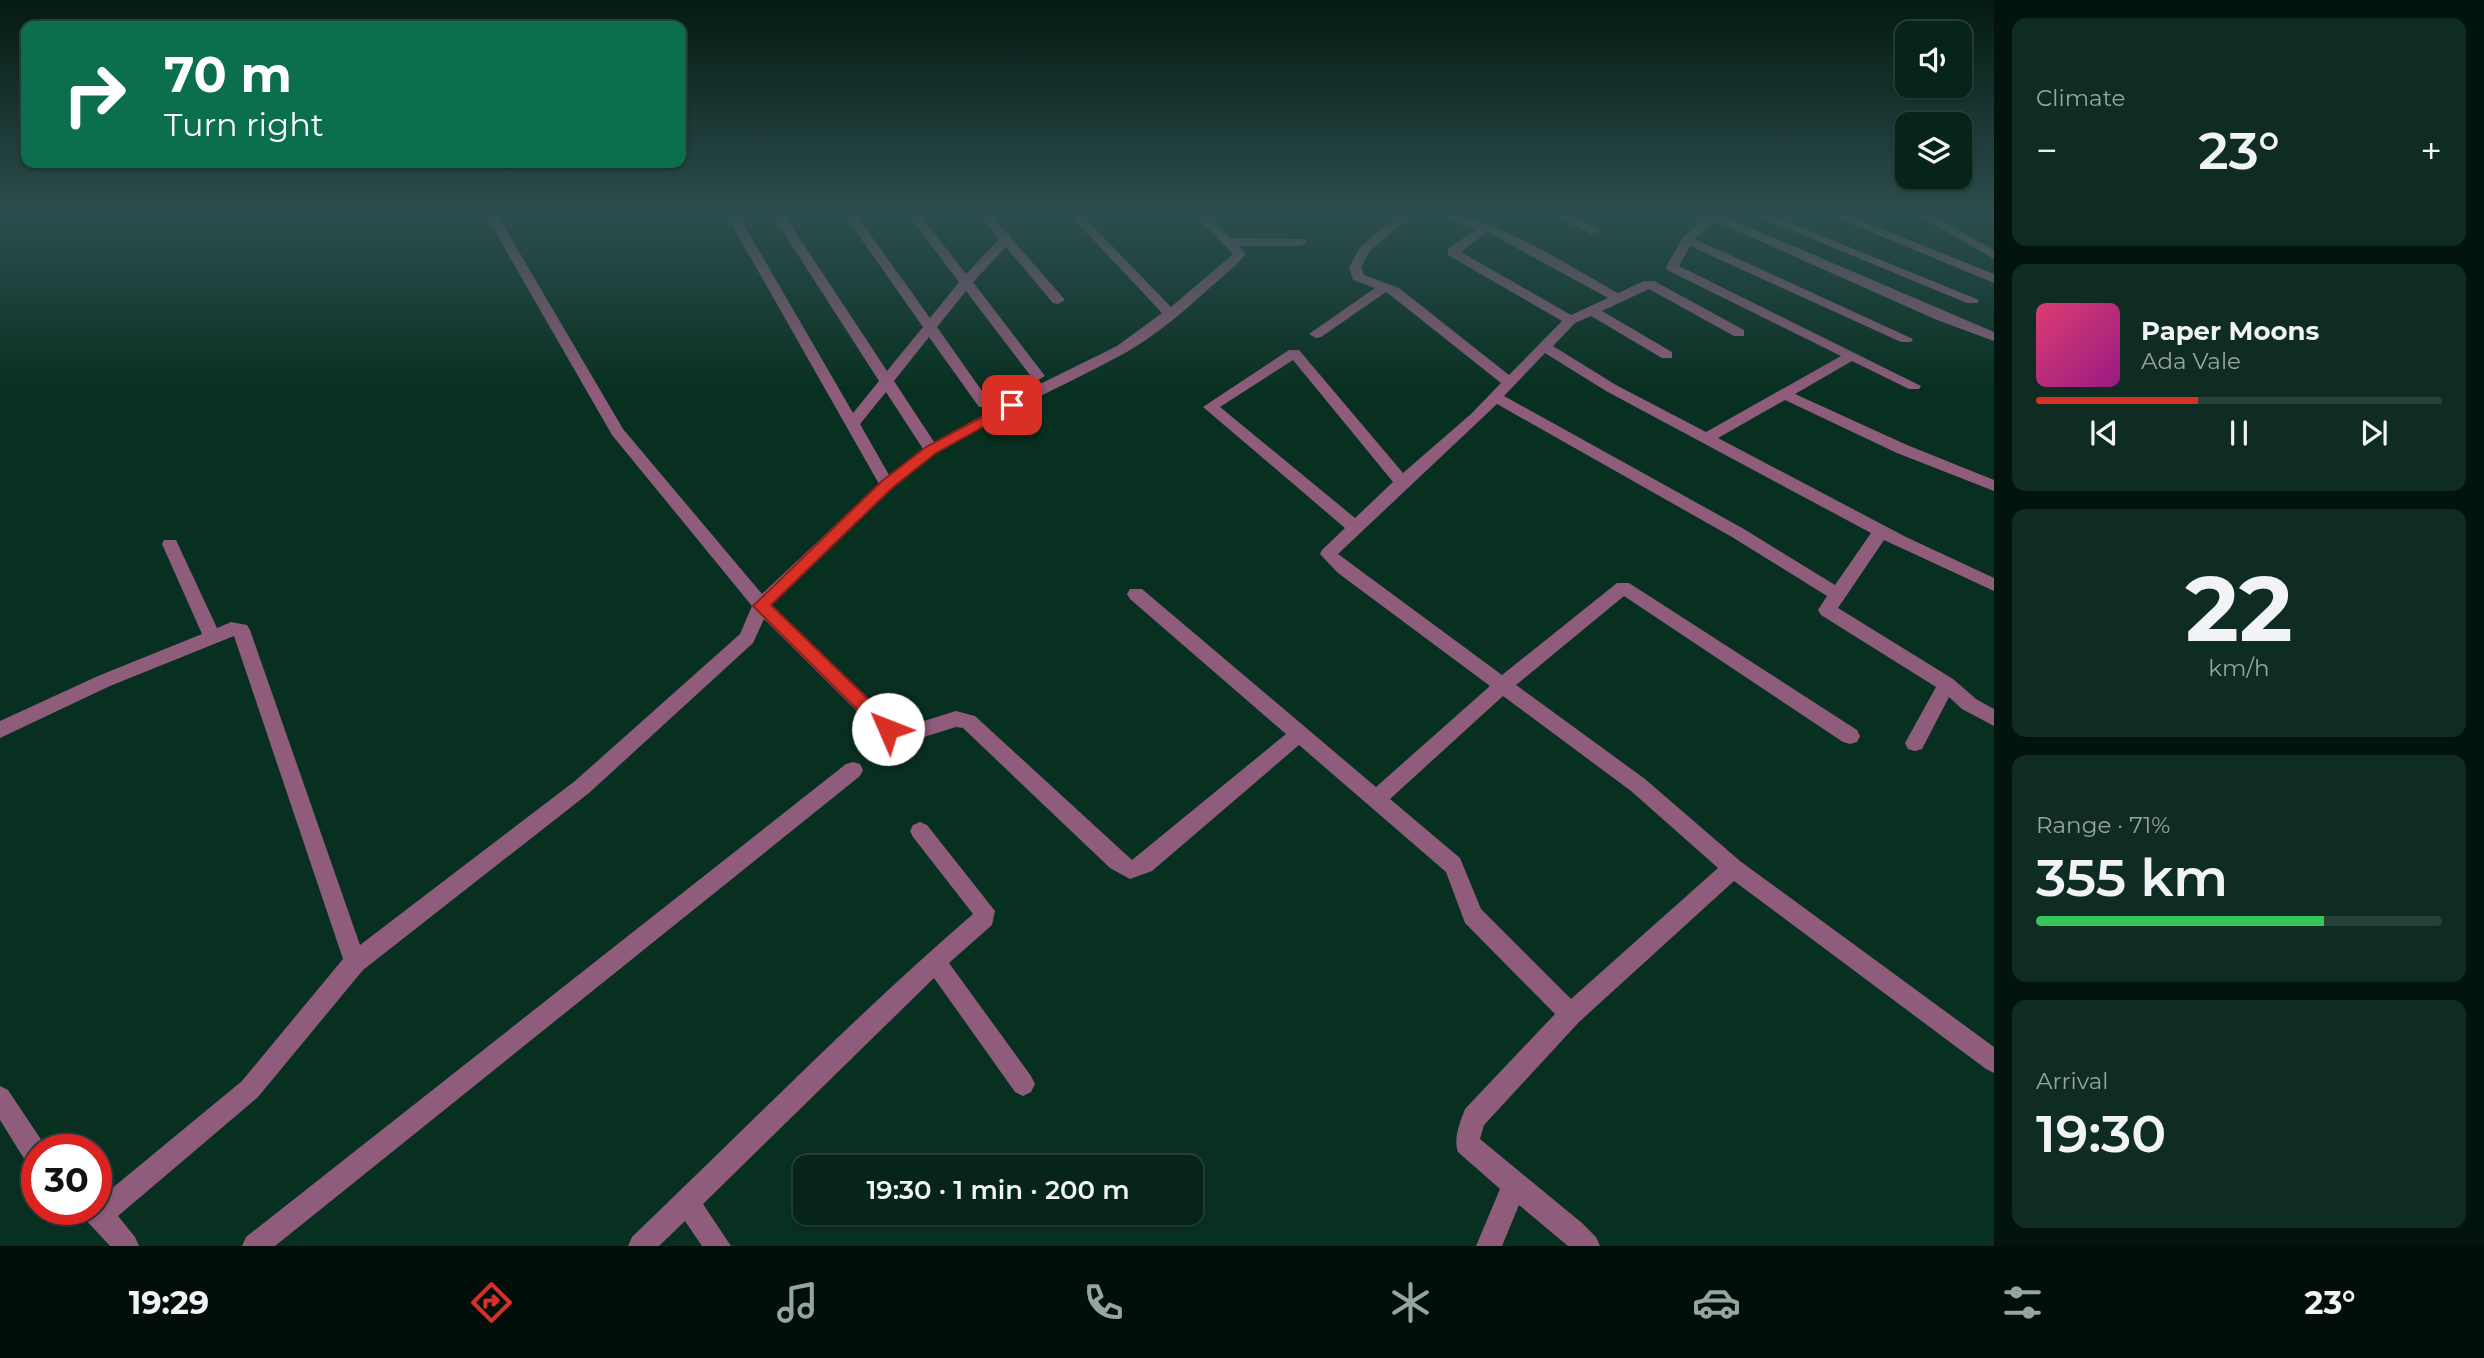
<!DOCTYPE html>
<meta charset="utf-8">
<style>
body{margin:0;font-family:Montserrat,sans-serif;background:#0f2c22;color:#f1f3f6;height:100vh;display:flex;flex-direction:column;font-size:26px;white-space:nowrap}
*{box-sizing:border-box;margin:0}
p{font-size:23px;color:#98a4a2}
.icon{flex:none;width:38px;height:38px;fill:none;stroke:currentColor;stroke-width:2;stroke-linecap:round;stroke-linejoin:round}
.map{position:relative;flex:1;overflow:hidden}
.sheet{display:flex;flex-direction:column;gap:18px;padding:18px;background:#03140e;width:490px}
.sheet>*{flex:none}
.banner{position:absolute;left:21px;top:21px;width:665px;height:147px;border-radius:14px;box-shadow:0 2px 5px #0004,0 0 0 2px #274138;background:#0b6e4f;color:#fff;overflow:hidden}
.controls{position:absolute;left:1895px;top:21px;display:grid;gap:14px}
.controls a{display:grid;place-items:center;width:77px;height:77px;border-radius:14px;background:#062419;box-shadow:0 2px 5px #0004,0 0 0 2px #274138;font-size:35px}
.speed{position:absolute;left:21px;top:1134px;display:flex;gap:14px;font-size:35px;font-weight:700;text-align:center}
.speed>*{display:grid;place-content:center;width:91px;height:91px;border-radius:50%;background:#062419;box-shadow:0 2px 5px #0004,0 0 0 2px #274138;line-height:1}
.speed .limit{border:10px solid #d22;background:#fff;color:#111}
.pin{position:absolute;display:grid;place-items:center;width:60px;height:60px;color:#fff;margin:-30px;border-radius:14px;box-shadow:0 4px 10px #0006}
.me{position:absolute;width:77px;margin:-38px;rotate:314deg;stroke-linejoin:round;filter:drop-shadow(0 0 5px #0008)}
.turn{display:flex;align-items:center;gap:24px;height:147px;padding:0 28px;font-size:32px}
.turn .icon{width:91px;height:91px;stroke-width:2.5}
.turn b{display:block;font-size:49px;line-height:60px}
.big{font-size:52px;font-weight:600;line-height:1.1}
.sheet .widget{flex:1;display:flex;flex-direction:column;justify-content:center;gap:10px;min-width:0;padding:0 24px;border-radius:14px;background:#0f2c22}
.sheet .dial{align-items:center;gap:0}
.dial b{font-size:91px;line-height:1}
.song{display:flex;align-items:center;gap:21px}
.cover{width:84px;height:84px;border-radius:10px;background:linear-gradient(135deg,hsl(340 70% 55%),hsl(310 70% 35%))}
.played{height:7px;border-radius:4px;background:linear-gradient(90deg,#d93025 40%,#274138 40%)}
.keys{display:flex;justify-content:space-around;direction:ltr}
.heat{display:flex;justify-content:space-between;align-items:center;font-size:38px;direction:ltr}
.charge{height:10px;border-radius:5px;background:linear-gradient(90deg,#34c759 71%,#274138 0)}
.trip{position:absolute;left:793px;top:1155px;width:410px;height:70px;border-radius:14px;background:#062419;box-shadow:0 2px 5px #0004,0 0 0 2px #274138;font-weight:600;line-height:70px;text-align:center}
.menu{display:flex;height:112px;justify-content:space-around;align-items:center;background:#020e0a;color:#98a4a2}
.menu .icon{width:49px;height:49px}
.menu .selected{color:#d93025}
.menu b{font-size:32px;color:#f1f3f6}
main{display:flex;flex:1;min-height:0}
.map>svg:first-child{display:block}
</style>
<main>
<div class="map">
<svg width="1994" height="1246" viewBox="0 0 1994 1246">
<rect width="100%" height="100%" fill="#083021"/>
<g fill="none" stroke-linecap="round" stroke-linejoin="round">
<path fill="#8f5c7b" fill-rule="evenodd" d="M 486,216 L 498,216 L 623,429 L 762,594 L 879,484 L 727,216 L 739,216 L 853,413 L 879,381 L 773,216 L 785,216 L 887,371 L 923,327 L 845,216 L 857,216 L 930,318 L 959,282 L 909,216 L 921,216 L 966,274 L 999,239 L 980,216 L 992,216 L 1065,300 L 1058,304 L 1053,303 L 1006,247 L 973,282 L 1045,376 L 1038,380 L 1033,379 L 966,291 L 937,327 L 989,401 L 991,404 L 989,407 L 979,407 L 929,337 L 894,381 L 934,442 L 1040,384 L 1117,346 L 1162,313 L 1071,216 L 1083,216 L 1171,307 L 1233,254 L 1196,216 L 1208,216 L 1231,238 L 1305,239 L 1307,242 L 1301,246 L 1239,246 L 1246,254 L 1237,264 C 1202,294 1166,330 1125,353 C 1063,387 996,414 937,453 C 880,491 822,557 772,605 L 893,722 L 911,725 L 956,711 L 975,716 L 1132,860 L 1286,734 L 1130,599 L 1127,594 L 1130,589 L 1142,589 L 1376,787 L 1490,686 L 1338,573 L 1320,554 L 1322,550 L 1345,528 L 1203,407 L 1289,350 L 1299,350 L 1403,473 L 1471,414 L 1501,383 L 1389,294 L 1386,292 L 1321,337 L 1316,338 L 1309,334 L 1375,288 L 1353,280 L 1349,267 L 1361,246 L 1397,216 L 1410,216 L 1370,251 L 1361,267 L 1364,275 L 1399,288 L 1509,375 L 1562,321 L 1448,255 L 1448,249 L 1476,229 L 1446,219 L 1444,216 C 1497,216 1571,268 1618,293 L 1644,281 L 1654,281 L 1744,330 L 1744,336 L 1734,336 L 1649,289 L 1602,311 L 1672,352 L 1672,358 L 1662,358 L 1591,316 L 1575,323 L 1553,346 L 1616,385 L 1706,432 L 1841,356 L 1667,270 L 1666,267 L 1683,237 L 1707,216 L 1723,216 L 1994,332 L 1994,341 L 1937,320 L 1715,221 L 1695,239 L 1913,339 L 1911,342 L 1901,342 L 1690,246 L 1679,266 L 1921,386 L 1919,389 L 1909,389 L 1852,361 L 1795,394 L 1907,445 L 1994,480 L 1994,491 L 1897,453 L 1785,400 L 1718,438 L 1906,537 L 1994,578 L 1994,591 L 1884,540 L 1838,608 L 1953,679 L 1976,699 L 1994,709 L 1994,726 L 1962,709 L 1949,697 L 1922,749 L 1915,751 L 1908,749 L 1905,743 L 1936,687 L 1821,615 L 1818,610 L 1827,596 L 1732,537 L 1497,404 L 1338,554 L 1502,675 L 1617,583 L 1629,583 L 1857,730 L 1860,736 L 1857,742 L 1850,744 L 1843,742 L 1624,596 L 1516,685 L 1645,779 L 1740,861 L 1994,1047 L 1994,1073 L 1986,1069 L 1734,881 L 1579,1022 L 1484,1125 L 1480,1139 L 1582,1223 L 1596,1237 L 1600,1246 L 1568,1246 L 1519,1205 L 1502,1246 L 1476,1246 L 1500,1189 L 1458,1152 C 1453,1138 1460,1123 1465,1109 L 1555,1014 L 1465,923 L 1446,872 L 1299,745 L 1152,871 L 1130,879 L 1110,868 L 963,728 L 956,727 L 911,741 L 881,735 L 764,619 L 753,643 L 589,793 L 363,970 L 258,1097 L 118,1216 L 135,1237 L 139,1246 L 110,1246 L 84,1218 L 80,1209 L 96,1209 L 96,1198 L 99,1199 L 242,1081 L 343,959 L 234,636 L 110,686 L 0,738 L 0,721 L 98,676 L 202,634 L 162,544 L 164,540 L 176,540 L 217,628 L 231,622 L 247,625 L 250,630 L 360,945 L 575,781 L 740,634 L 752,606 L 612,435 ZM 1487,232 L 1491,234 L 1608,298 L 1571,315 L 1461,252 ZM 1545,353 L 1606,391 L 1871,533 L 1835,585 L 1744,529 L 1504,396 ZM 1293,360 L 1393,482 L 1355,518 L 1220,407 ZM 886,392 L 923,449 L 889,475 L 860,424 ZM 1503,696 L 1631,791 L 1718,868 L 1571,999 L 1481,909 L 1460,858 L 1390,799 Z
M 1557,216 L 1572,216 L 1601,231 L 1591,234 Z
M 1757,216 L 1773,216 L 1979,300 L 1977,303 L 1967,303 Z
M 1833,216 L 1849,216 L 1994,274 L 1994,283 Z
M 1919,216 L 1933,216 L 1994,250 L 1994,259 Z
M 853,762 L 860,764 L 863,770 L 860,776 L 275,1246 L 242,1246 L 246,1237 L 846,764 Z
M 920,822 L 927,825 L 995,911 L 992,925 L 949,963 L 1031,1076 L 1035,1084 L 1031,1092 L 1023,1096 L 1015,1092 L 934,978 L 703,1204 L 731,1246 L 702,1246 L 685,1221 L 659,1246 L 628,1246 L 632,1237 C 745,1129 855,1016 973,914 L 913,837 L 910,831 L 913,825 Z
M 0,1086 L 8,1090 L 46,1147 L 47,1150 L 37,1150 L 37,1168 L 28,1165 L 0,1120 Z"/>
</g>
<linearGradient id="sky" x2="0" y2="1"><stop stop-color="#041a12"/><stop offset="0.55" stop-color="#2c4e4e"/><stop offset="1" stop-color="#2c4e4e" stop-opacity="0"/></linearGradient>
<rect width="1994" height="390" fill="url(#sky)"/>
<path fill="#d93025" stroke="#8d1f18" stroke-width="2" d="M 1012,401 L 1017,402 L 1017,408 L 936,453 L 892,488 L 771,605 L 894,724 L 897,729 L 894,734 L 882,734 L 753,606 L 882,481 L 926,447 Z"/>
</svg>
<div class="controls">
<a><svg class="icon" aria-label="sound" viewBox="0 0 24 24"><path d="M4 9h4l5-4v14l-5-4H4zM17 9q2 3 0 6"/></svg></a>
<a><svg class="icon" aria-label="layers" viewBox="0 0 24 24"><path d="M12 4l9 5-9 5-9-5zM3 14l9 5 9-5"/></svg></a>
</div>
<div class="speed"><div class="limit">30</div></div>
<div class="pin" style="left:1012px;top:405px;background:#d93025"><svg class="icon" aria-label="arrive" viewBox="0 0 24 24"><path d="M6 21V4h12l-3 4 3 4H6"/></svg></div>
<svg class="me" style="left:888px;top:729px" viewBox="-20 -20 40 40"><circle r="19" fill="#fff"/><path d="M0-13L10 11 0 6-10 11z" fill="#d93025"/></svg>
<div class="trip">19:30 · 1 min · 200 m</div>
<div class="banner">
<div class="turn"><svg class="icon" aria-label="right" viewBox="0 0 24 24"><path d="M7 20v-9h11M14 6l5 5-5 5"/></svg><div><b>70 m</b>Turn right</div></div>
</div>
</div>
<section class="sheet">
<div class="widget"><p>Climate</p>
<div class="heat"><a>−</a><b class="big">23°</b><a>+</a></div>
</div>
<div class="widget">
<div class="song"><i class="cover"></i><div><b>Paper Moons</b><p>Ada Vale</p></div></div>
<div class="played"></div>
<div class="keys"><svg class="icon" aria-label="previous" viewBox="0 0 24 24"><path d="M18 5L8 12l10 7zM5 5v14"/></svg><svg class="icon" aria-label="pause" viewBox="0 0 24 24"><path d="M8 5v14M16 5v14"/></svg><svg class="icon" aria-label="next" viewBox="0 0 24 24"><path d="M6 5l10 7-10 7zM19 5v14"/></svg></div>
</div>
<div class="widget dial"><b>22</b><p>km/h</p></div>
<div class="widget"><p>Range · 71%</p><b class="big">355 km</b><div class="charge"></div></div>
<div class="widget"><p>Arrival</p><b class="big">19:30</b></div>
</section>
</main>
<nav class="menu">
<b>19:29</b>
<svg class="icon selected" aria-label="directions" viewBox="0 0 24 24"><path d="M12 3l9 9-9 9-9-9zM9 14v-3h6M13 9l2 2-2 2"/></svg>
<svg class="icon" aria-label="music" viewBox="0 0 24 24"><path d="M9 18V5l10-2v13"/><circle cx="6" cy="18" r="3"/><circle cx="16" cy="16" r="3"/></svg>
<svg class="icon" aria-label="phone" viewBox="0 0 24 24"><path d="M5 4h4l2 5-3 2q2 4 5 5l2-3 5 2v4C11 20 4 13 5 4z"/></svg>
<svg class="icon" aria-label="climate" viewBox="0 0 24 24"><path d="M12 3v18M4 7l16 10M4 17L20 7"/></svg>
<svg class="icon" aria-label="car" viewBox="0 0 24 24"><path d="M5 17H2v-5l4-1 3-4h7l3 4 3 1v5h-3M9 17h6M6 11h13"/><circle cx="7" cy="17" r="2"/><circle cx="17" cy="17" r="2"/></svg>
<svg class="icon" aria-label="filters" viewBox="0 0 24 24"><path d="M4 7h16M4 17h16"/><circle cx="9" cy="7" r="2"/><circle cx="15" cy="17" r="2"/></svg>
<b>23°</b>
</nav>
